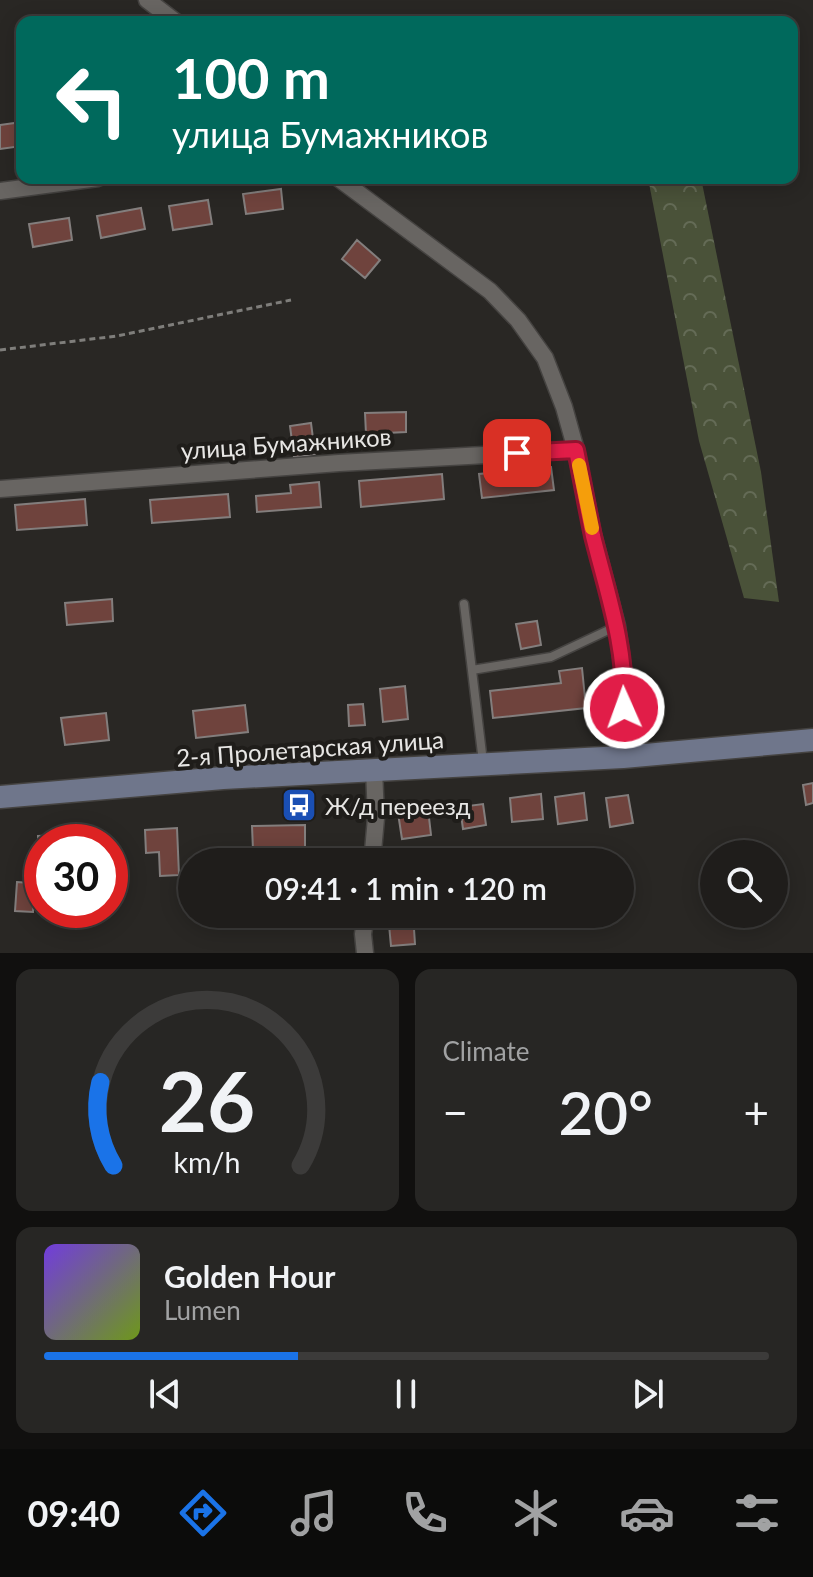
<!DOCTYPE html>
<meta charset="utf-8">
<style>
body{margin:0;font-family:Lato,sans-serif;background:#272624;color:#f1f3f6;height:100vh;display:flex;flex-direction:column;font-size:30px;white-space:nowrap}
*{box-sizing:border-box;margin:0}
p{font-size:26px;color:#a1a2a3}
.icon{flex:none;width:44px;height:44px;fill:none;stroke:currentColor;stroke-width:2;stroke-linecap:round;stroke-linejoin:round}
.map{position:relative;height:953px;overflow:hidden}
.sheet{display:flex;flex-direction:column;gap:16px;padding:16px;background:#11100f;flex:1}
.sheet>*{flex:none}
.hud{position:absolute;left:16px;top:16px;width:782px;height:168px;border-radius:16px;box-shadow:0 4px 20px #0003,0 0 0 2px #3c3b3a;background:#00695c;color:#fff;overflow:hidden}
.controls{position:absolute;left:700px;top:840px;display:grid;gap:16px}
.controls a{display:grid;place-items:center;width:88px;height:88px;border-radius:50%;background:#1f1d1b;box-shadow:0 4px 20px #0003,0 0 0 2px #3c3b3a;font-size:40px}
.speed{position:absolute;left:24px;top:824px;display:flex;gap:16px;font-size:40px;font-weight:700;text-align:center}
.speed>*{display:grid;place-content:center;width:104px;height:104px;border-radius:50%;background:#1f1d1b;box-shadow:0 4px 20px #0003,0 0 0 2px #3c3b3a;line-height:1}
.speed .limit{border:12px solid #d22;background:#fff;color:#111}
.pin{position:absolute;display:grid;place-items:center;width:68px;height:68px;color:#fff;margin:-34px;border-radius:16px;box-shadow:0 4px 12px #0006}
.me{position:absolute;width:88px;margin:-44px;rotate:358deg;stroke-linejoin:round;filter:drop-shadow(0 0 6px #0008)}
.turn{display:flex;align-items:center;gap:28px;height:168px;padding:0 24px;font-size:36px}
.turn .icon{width:104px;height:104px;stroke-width:2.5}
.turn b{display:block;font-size:56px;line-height:68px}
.big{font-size:60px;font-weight:600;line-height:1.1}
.sheet .widget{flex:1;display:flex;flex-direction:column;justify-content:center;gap:12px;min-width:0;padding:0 28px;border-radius:16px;background:#272624}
.sheet .dial{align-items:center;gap:0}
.dial svg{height:208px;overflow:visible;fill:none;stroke:#3c3b3a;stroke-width:7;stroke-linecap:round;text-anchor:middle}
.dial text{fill:#f1f3f6;stroke:none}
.song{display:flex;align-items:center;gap:24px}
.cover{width:96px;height:96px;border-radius:12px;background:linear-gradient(135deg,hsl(260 70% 55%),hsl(80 70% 35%))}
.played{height:8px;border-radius:4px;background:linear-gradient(90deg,#1a73e8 35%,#3c3b3a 35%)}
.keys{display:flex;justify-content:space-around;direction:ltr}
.heat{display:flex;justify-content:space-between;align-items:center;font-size:44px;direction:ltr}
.sheet .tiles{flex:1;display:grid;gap:16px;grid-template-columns:1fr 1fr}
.widget:last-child{grid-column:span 2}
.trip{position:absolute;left:178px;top:848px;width:456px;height:80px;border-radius:40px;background:#1f1d1b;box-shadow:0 4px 20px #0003,0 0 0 2px #3c3b3a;font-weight:600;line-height:80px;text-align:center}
.tabs{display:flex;height:128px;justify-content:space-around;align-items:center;background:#0c0c0b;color:#a1a2a3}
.tabs .icon{width:56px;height:56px}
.tabs .active{color:#1a73e8}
.tabs b{font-size:36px;color:#f1f3f6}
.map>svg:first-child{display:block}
</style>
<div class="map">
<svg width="813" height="953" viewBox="0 0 813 953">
<defs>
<pattern id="forest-crowns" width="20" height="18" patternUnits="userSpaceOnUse" patternTransform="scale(2)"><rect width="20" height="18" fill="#4a5239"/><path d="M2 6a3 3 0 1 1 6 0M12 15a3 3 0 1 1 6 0" fill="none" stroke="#646b56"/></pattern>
</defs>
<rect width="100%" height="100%" fill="#292724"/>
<path fill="url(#forest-crowns)" d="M 648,178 L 701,178 L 761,472 L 779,602 L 744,598 L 699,441 Z"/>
<path fill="#6f433d" stroke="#837e7d" stroke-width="2" d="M 22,122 L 22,146 L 0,149 L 0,125 Z
M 281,189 L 283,209 L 246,214 L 243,194 Z
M 208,200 L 212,224 L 173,230 L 169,206 Z
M 141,208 L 145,229 L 101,238 L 97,216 Z
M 69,218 L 72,240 L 33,247 L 29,224 Z
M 357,240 L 380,260 L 365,278 L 342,259 Z
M 406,412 L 406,432 L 366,434 L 365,413 Z
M 311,423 L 315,454 L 294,457 L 290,426 Z
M 551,467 L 554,490 L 482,498 L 479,474 Z
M 442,474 L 444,499 L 361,507 L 359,481 Z
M 319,482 L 321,507 L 257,512 L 256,496 L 291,493 L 290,485 Z
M 228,494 L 230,517 L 152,523 L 150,500 Z
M 85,499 L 87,525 L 17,530 L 15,505 Z
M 112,599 L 113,621 L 67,625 L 65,603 Z
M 537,621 L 541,645 L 521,649 L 516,624 Z
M 582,668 L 586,708 L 493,718 L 490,691 L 561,683 L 559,671 Z
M 405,686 L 408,719 L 383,722 L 380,689 Z
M 363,704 L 365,725 L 349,726 L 348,705 Z
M 245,705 L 248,732 L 196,738 L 193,711 Z
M 106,713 L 109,740 L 65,745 L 61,718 Z
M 813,783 L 813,803 L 806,805 L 803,785 Z
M 584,793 L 587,820 L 558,824 L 555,797 Z
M 541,794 L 543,819 L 512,822 L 510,798 Z
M 628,795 L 633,823 L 610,827 L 606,798 Z
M 483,804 L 486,825 L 463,829 L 460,807 Z
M 428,809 L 431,835 L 402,839 L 398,813 Z
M 305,825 L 305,849 L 253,850 L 252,826 Z
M 177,828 L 179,875 L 160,876 L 159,852 L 146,853 L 145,830 Z
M 61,835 L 61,842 L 42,842 L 42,866 L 39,866 L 38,836 Z
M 17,882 L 42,884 L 42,898 L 34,898 L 33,912 L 15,911 Z
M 388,914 L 413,914 L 415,944 L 391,946 Z"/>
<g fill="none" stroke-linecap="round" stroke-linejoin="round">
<g stroke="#454341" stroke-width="11">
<path id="lane" d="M 464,604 L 483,762
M 472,670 L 551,657 L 617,626"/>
</g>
<g stroke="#454341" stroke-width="19">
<path id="street" d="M 147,0 L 176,22
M 338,178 L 490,291 L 518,320 L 545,358 L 564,407 L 576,450 L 593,535 L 617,626 L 625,684 L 623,757
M 0,191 L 98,178
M 0,489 L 339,463 L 576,450
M 372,862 L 376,818 L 374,769
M 365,953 L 363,934 L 366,914"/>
</g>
<g stroke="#454341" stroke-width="25">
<path id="secondary" d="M 0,797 L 223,778 L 623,757 L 813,740"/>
</g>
<path stroke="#7f7e7b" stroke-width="3" stroke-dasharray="6 4" stroke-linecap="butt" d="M 0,350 L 117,336 L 291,300"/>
<use href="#lane" stroke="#686562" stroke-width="8"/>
<use href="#street" stroke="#686562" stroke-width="16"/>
<use href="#secondary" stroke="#6f768b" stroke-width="22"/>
</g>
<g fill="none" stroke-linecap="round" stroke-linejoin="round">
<g stroke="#92132f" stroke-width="20">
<path id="route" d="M 517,453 L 576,450 C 582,479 587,508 593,536 C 608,596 626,646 624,708"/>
</g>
<use href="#route" stroke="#e11d48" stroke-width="14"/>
<path stroke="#f59e0b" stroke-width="14" d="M 579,465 L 592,528"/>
</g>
<defs>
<g id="bus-square" transform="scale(1.8)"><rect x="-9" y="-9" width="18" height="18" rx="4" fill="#1a4fb4" stroke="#1f1d1a"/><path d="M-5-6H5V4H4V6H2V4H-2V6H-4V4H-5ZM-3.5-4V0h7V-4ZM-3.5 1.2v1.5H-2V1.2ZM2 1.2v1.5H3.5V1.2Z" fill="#fff"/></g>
</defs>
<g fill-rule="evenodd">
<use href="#bus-square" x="299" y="805"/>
</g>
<g text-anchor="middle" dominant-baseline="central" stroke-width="8" stroke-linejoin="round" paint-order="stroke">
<g font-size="24" fill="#e7e6e4" stroke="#1f1d1a">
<text transform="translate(286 443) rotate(-4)">улица Бумажников</text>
<text transform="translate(310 748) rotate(-4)">2-я Пролетарская улица</text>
</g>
<g font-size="24" fill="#e7e6e4" stroke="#1f1d1a" text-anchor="start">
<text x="325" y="805">Ж/д переезд</text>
</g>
</g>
</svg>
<div class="controls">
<a><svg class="icon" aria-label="search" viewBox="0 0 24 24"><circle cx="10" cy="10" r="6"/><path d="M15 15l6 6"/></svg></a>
</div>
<div class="speed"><div class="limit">30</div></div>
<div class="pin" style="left:517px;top:453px;background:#d93025"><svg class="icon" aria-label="arrive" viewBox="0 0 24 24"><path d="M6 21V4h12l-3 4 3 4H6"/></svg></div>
<svg class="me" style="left:624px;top:708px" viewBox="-20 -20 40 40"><circle r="17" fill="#e11d48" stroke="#fff" stroke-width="3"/><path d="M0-11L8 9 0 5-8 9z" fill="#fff"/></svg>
<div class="trip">09:41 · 1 min · 120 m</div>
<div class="hud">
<div class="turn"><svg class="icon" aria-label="left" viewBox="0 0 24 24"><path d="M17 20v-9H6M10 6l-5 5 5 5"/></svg><div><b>100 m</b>улица Бумажников</div></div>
</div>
</div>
<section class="sheet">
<div class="tiles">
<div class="widget dial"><svg viewBox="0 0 100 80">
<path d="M14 69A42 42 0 1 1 86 69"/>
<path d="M14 69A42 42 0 0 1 9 37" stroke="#1a73e8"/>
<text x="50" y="56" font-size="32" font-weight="700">26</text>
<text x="50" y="72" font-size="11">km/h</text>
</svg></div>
<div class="widget"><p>Climate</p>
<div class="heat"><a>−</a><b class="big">20°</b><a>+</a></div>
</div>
<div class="widget">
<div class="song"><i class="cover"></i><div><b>Golden Hour</b><p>Lumen</p></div></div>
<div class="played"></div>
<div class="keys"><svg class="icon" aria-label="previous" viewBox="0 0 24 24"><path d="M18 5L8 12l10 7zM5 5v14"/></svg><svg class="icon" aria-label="pause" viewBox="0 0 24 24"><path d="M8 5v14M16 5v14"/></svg><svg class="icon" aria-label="next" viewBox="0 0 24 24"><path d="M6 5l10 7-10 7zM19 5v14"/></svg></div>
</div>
</div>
</section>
<nav class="tabs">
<b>09:40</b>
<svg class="icon active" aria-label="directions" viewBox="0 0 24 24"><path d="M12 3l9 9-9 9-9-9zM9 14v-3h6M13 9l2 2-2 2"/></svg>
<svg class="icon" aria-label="music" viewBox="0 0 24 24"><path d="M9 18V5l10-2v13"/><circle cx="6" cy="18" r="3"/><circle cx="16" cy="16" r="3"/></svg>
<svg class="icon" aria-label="phone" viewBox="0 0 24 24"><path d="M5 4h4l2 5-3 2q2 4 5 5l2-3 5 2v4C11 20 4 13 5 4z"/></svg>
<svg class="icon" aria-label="climate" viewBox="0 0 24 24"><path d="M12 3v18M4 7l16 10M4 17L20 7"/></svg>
<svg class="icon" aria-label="car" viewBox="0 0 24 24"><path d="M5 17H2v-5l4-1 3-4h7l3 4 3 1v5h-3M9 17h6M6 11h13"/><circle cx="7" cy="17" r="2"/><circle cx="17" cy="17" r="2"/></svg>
<svg class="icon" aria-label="filters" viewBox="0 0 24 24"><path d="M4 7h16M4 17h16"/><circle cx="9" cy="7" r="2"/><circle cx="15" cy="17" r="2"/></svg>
</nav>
